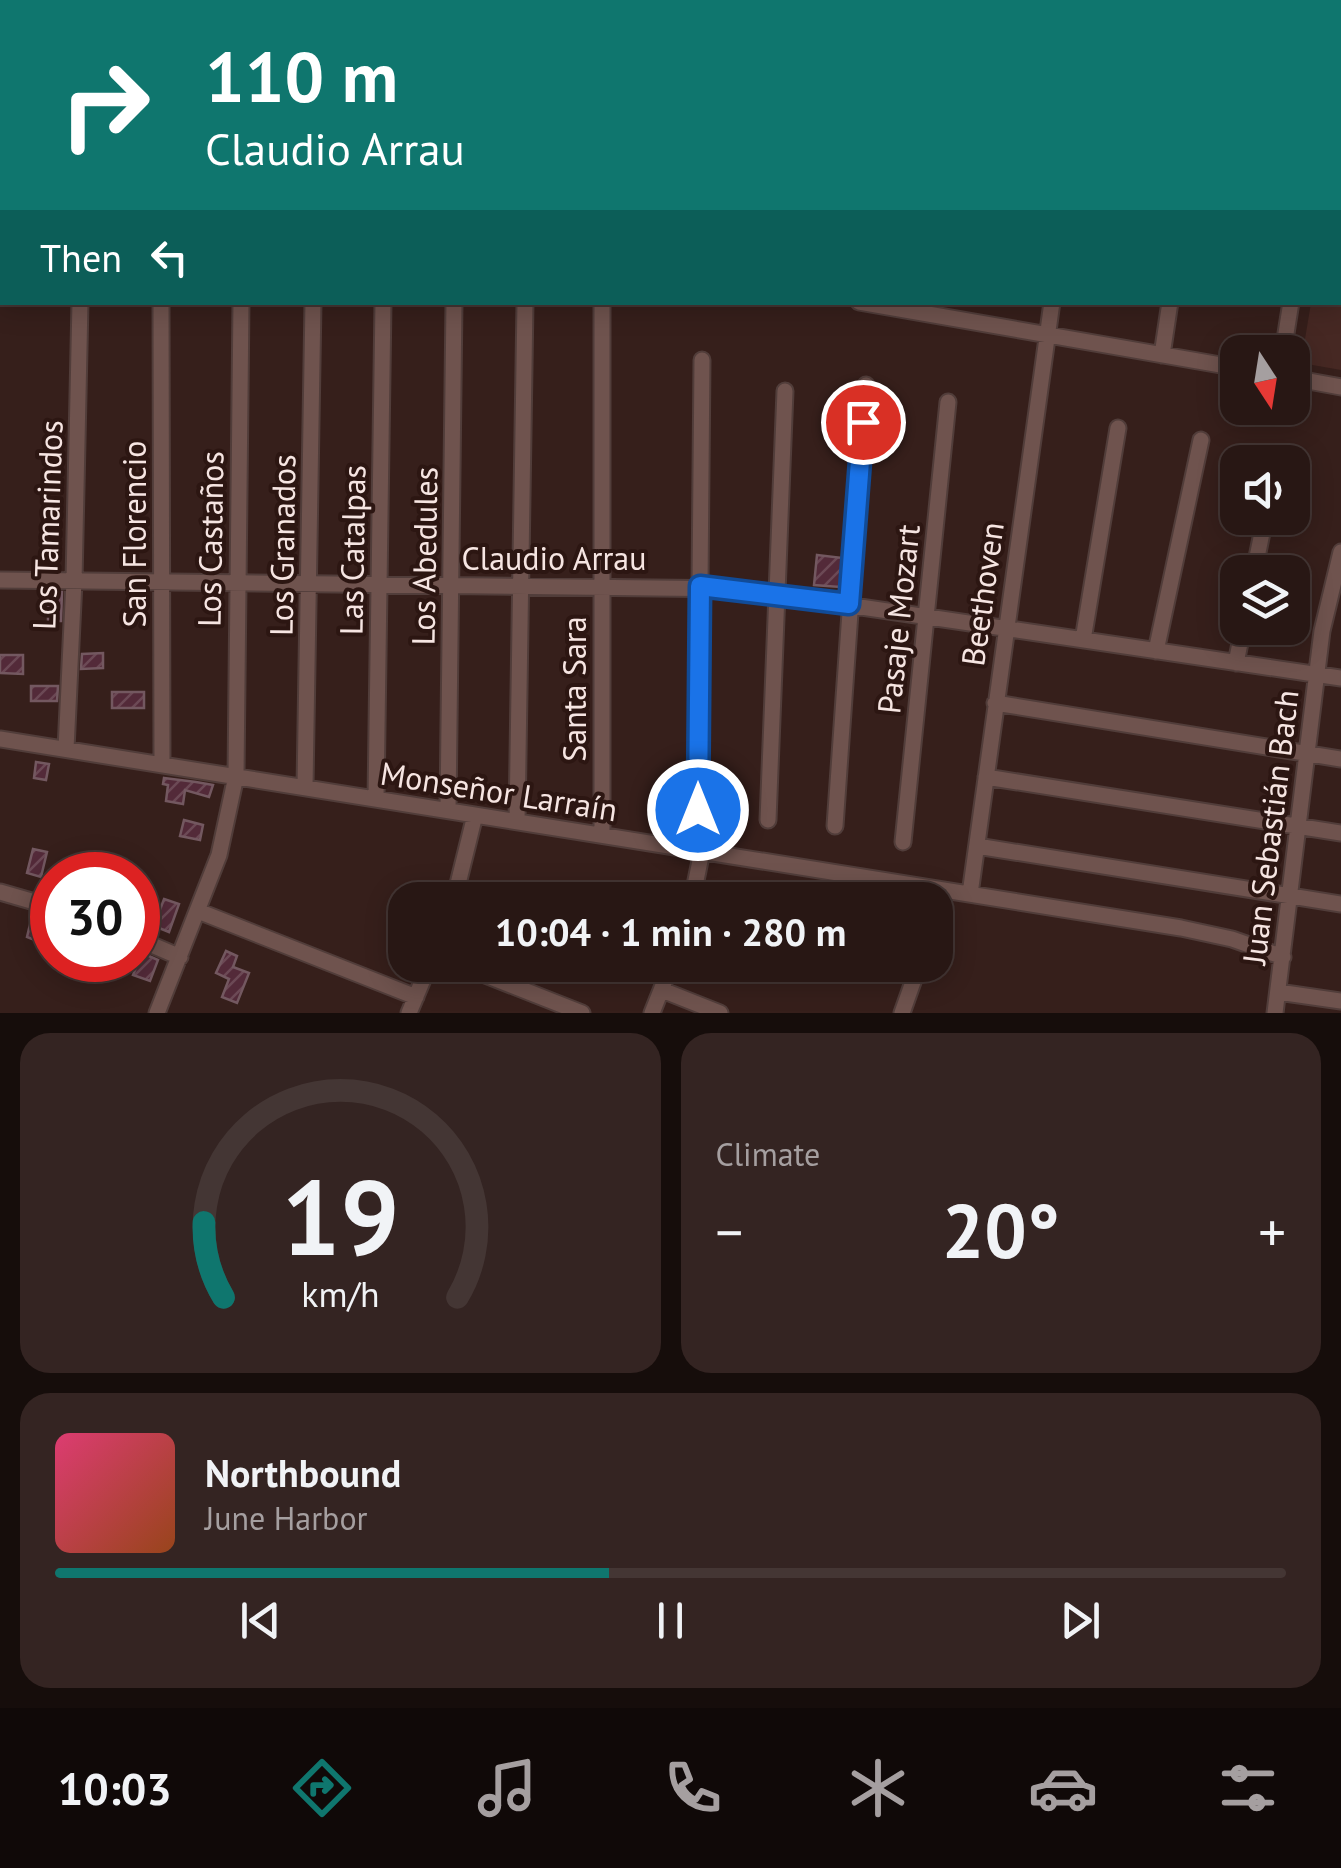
<!DOCTYPE html>
<meta charset="utf-8">
<style>
body{margin:0;font-family:"PT Sans",sans-serif;background:#342422;color:#f1f3f6;height:100vh;display:flex;flex-direction:column;font-size:38px;white-space:nowrap}
*{box-sizing:border-box;margin:0}
p{font-size:32px;color:#a59fa0}
.icon{flex:none;width:55px;height:55px;fill:none;stroke:currentColor;stroke-width:2;stroke-linecap:round;stroke-linejoin:round}
.map{position:relative;height:1013px;overflow:hidden}
.sheet{display:flex;flex-direction:column;gap:20px;padding:20px;background:#160d0b;flex:1}
.sheet>*{flex:none}
.guide{position:absolute;left:0px;top:0px;width:1342px;height:305px;box-shadow:0 5px 25px #0003,0 0 0 2px #443634;background:#0f766e;color:#fff;overflow:hidden}
.needle{width:65px;rotate:168deg}
.fabs{position:absolute;left:1220px;top:335px;display:grid;gap:20px}
.fabs a{display:grid;place-items:center;width:90px;height:90px;border-radius:20px;background:#281714;box-shadow:0 5px 25px #0003,0 0 0 2px #443634;font-size:50px}
.speed{position:absolute;left:30px;top:852px;display:flex;gap:20px;font-size:50px;font-weight:700;text-align:center}
.speed>*{display:grid;place-content:center;width:130px;height:130px;border-radius:50%;background:#281714;box-shadow:0 5px 25px #0003,0 0 0 2px #443634;line-height:1}
.speed .limit{border:15px solid #d22;background:#fff;color:#111}
.pin{position:absolute;display:grid;place-items:center;width:85px;height:85px;color:#fff;margin:-42px;border:5px solid #fff;border-radius:50%;box-shadow:0 2px 10px #0007}
.me{position:absolute;width:110px;margin:-55px;rotate:0deg;stroke-linejoin:round;filter:drop-shadow(0 0 8px #0008)}
.turn{display:flex;align-items:center;gap:35px;height:210px;padding:0 40px;font-size:45px}
.turn .icon{width:130px;height:130px;stroke-width:2.5}
.turn b{display:block;font-size:70px;line-height:85px}
.then{display:flex;align-items:center;height:95px;padding:0 40px;background:#0003;gap:20px;font-size:38px}
.big{font-size:75px;font-weight:700;line-height:1.1}
.sheet .tile{flex:1;display:flex;flex-direction:column;justify-content:center;gap:15px;min-width:0;padding:0 35px;border-radius:30px;background:#342422}
.sheet .dial{align-items:center;gap:0}
.dial svg{height:260px;overflow:visible;fill:none;stroke:#443634;stroke-width:7;stroke-linecap:round;text-anchor:middle}
.dial text{fill:#f1f3f6;stroke:none}
.song{display:flex;align-items:center;gap:30px}
.cover{width:120px;height:120px;border-radius:15px;background:linear-gradient(135deg,hsl(340 70% 55%),hsl(20 70% 35%))}
.played{height:10px;border-radius:5px;background:linear-gradient(90deg,#0f766e 45%,#443634 45%)}
.keys{display:flex;justify-content:space-around;direction:ltr}
.heat{display:flex;justify-content:space-between;align-items:center;font-size:55px;direction:ltr}
.sheet .tiles{flex:1;display:grid;gap:20px;grid-template-columns:1fr 1fr}
.tile:last-child{grid-column:span 2}
.trip{position:absolute;left:388px;top:882px;width:565px;height:100px;border-radius:30px;background:#281714;box-shadow:0 5px 25px #0003,0 0 0 2px #443634;font-weight:700;line-height:100px;text-align:center}
.dock{display:flex;height:160px;justify-content:space-around;align-items:center;background:#100908;color:#a59fa0}
.dock .icon{width:70px;height:70px}
.dock .on{color:#0f766e}
.dock b{font-size:45px;color:#f1f3f6}
.map>svg:first-child{display:block}
</style>
<div class="map">
<svg width="1341" height="1013" viewBox="0 0 1341 1013">
<defs>
<pattern id="building-hatch" width="6" height="6" patternUnits="userSpaceOnUse" patternTransform="scale(2.5)"><rect width="6" height="6" fill="#532a39"/><path d="M-1 1l2-2M0 6l6-6M5 7l2-2" fill="none" stroke="#6c4955"/></pattern>
</defs>
<rect width="100%" height="100%" fill="#361f1b"/>
<path fill="#462823" d="M 1341,201 L 1341,370 L 1301,363 L 1311,303 L 1340,302 Z"/>
<path fill="url(#building-hatch)" stroke="#735860" stroke-width="2.5" d="M 817,555 L 843,558 L 840,587 L 814,585 Z
M 48,592 L 62,592 L 61,621 L 48,621 Z
M 103,653 L 103,668 L 81,669 L 82,654 Z
M 0,655 L 23,655 L 23,674 L 0,673 Z
M 31,686 L 58,686 L 57,701 L 31,701 Z
M 112,692 L 144,692 L 144,708 L 112,708 Z
M 36,762 L 49,764 L 46,780 L 34,778 Z
M 164,778 L 196,782 L 213,785 L 209,797 L 185,790 L 183,804 L 166,801 L 168,785 L 163,784 Z
M 184,820 L 203,825 L 200,840 L 180,836 Z
M 33,849 L 47,852 L 41,877 L 27,873 Z
M 164,899 L 179,904 L 169,932 L 154,926 Z
M 51,918 L 52,947 L 27,937 L 31,920 L 48,924 Z
M 226,951 L 237,956 L 233,967 L 249,973 L 237,1003 L 222,997 L 229,979 L 216,973 Z
M 142,953 L 158,960 L 150,981 L 133,975 Z"/>
<g fill="none" stroke-linecap="round" stroke-linejoin="round">
<g stroke="#513d3a" stroke-width="19">
<path id="minor" d="M 305,0 L 357,2
M 880,0 L 897,2
M 181,2 L 181,0
M 602,2 L 602,0
M 920,2 L 920,0
M 992,2 L 992,0
M 1066,2 L 1066,0
M 1140,2 L 1140,0
M 1216,2 L 1216,0
M 1294,2 L 1295,0
M 0,6 L 2,6
M 1340,68 L 1341,69
M 0,83 L 2,83
M 1340,178 L 1341,178
M 0,242 L 2,160
M 161,302 L 162,765
M 859,302 L 1238,368
M 1283,352 L 1291,302
M 1162,355 L 1170,302
M 1292,378 L 1341,387
M 1276,462 L 1278,456
M 1254,572 L 1265,518
M 0,580 L 739,589 L 1341,678
M 1083,640 L 1118,428
M 1156,651 L 1201,440
M 1236,663 L 1243,628
M 995,703 L 1341,759
M 0,739 L 1181,928 L 1232,939 L 1283,957
M 66,749 L 74,581 L 80,302
M 986,777 L 1341,833
M 305,787 L 313,302
M 376,799 L 383,302
M 448,810 L 454,302
M 698,810 L 702,360
M 768,820 L 785,391
M 517,821 L 525,302
M 835,826 L 866,385
M 602,835 L 602,302
M 903,842 L 948,402
M 977,846 L 1341,904
M 0,892 L 52,907
M 970,894 L 1052,302
M 454,900 L 475,815
M 692,900 L 702,851
M 198,911 L 416,997
M 138,939 L 180,957
M 460,965 L 582,1013
M 662,990 L 720,1013
M 1278,992 L 1341,1001
M 157,1013 L 219,855 L 236,776 L 241,302
M 409,1013 L 429,965
M 652,1013 L 671,965
M 902,1013 L 919,965
M 1275,1013 L 1322,631 L 1341,552"/>
</g>
<use href="#minor" stroke="#6f534e" stroke-width="15"/>
</g>
<g fill="none" stroke-linecap="round" stroke-linejoin="round">
<g stroke="#114b97" stroke-width="25">
<path id="route" d="M 698,810 L 700,586 L 849,604 L 863,422"/>
</g>
<use href="#route" stroke="#1a73e8" stroke-width="18"/>
</g>
<g text-anchor="middle" dominant-baseline="central" stroke-width="8" stroke-linejoin="round" paint-order="stroke">
<g font-size="32" fill="#f6e5e2" stroke="#2c1612">
<text transform="translate(47 525) rotate(-88)">Los Tamarindos</text>
<text transform="translate(134 534) rotate(-90)">San Florencio</text>
<text transform="translate(210 539) rotate(-89)">Los Castaños</text>
<text transform="translate(282 545) rotate(-89)">Los Granados</text>
<text transform="translate(352 550) rotate(-89)">Las Catalpas</text>
<text transform="translate(424 556) rotate(-89)">Los Abedules</text>
<text x="554" y="558">Claudio Arrau</text>
<text transform="translate(982 594) rotate(-82)">Beethoven</text>
<text transform="translate(898 619) rotate(-84)">Pasaje Mozart</text>
<text transform="translate(574 689) rotate(-90)">Santa Sara</text>
<text transform="translate(499 791) rotate(9)">Monseñor Larraín</text>
<text transform="translate(1270 827) rotate(-83)">Juan Sebastián Bach</text>
</g>
</g>
</svg>
<div class="fabs">
<a><svg class="needle" viewBox="-14 -14 28 28"><path d="M0-13l5 13h-10z" fill="#e53935"/><path d="M0 13l5-13h-10z" fill="#a59fa0"/></svg></a>
<a><svg class="icon" aria-label="sound" viewBox="0 0 24 24"><path d="M4 9h4l5-4v14l-5-4H4zM17 9q2 3 0 6"/></svg></a>
<a><svg class="icon" aria-label="layers" viewBox="0 0 24 24"><path d="M12 4l9 5-9 5-9-5zM3 14l9 5 9-5"/></svg></a>
</div>
<div class="speed"><div class="limit">30</div></div>
<div class="pin" style="left:863px;top:422px;background:#d93025"><svg class="icon" aria-label="arrive" viewBox="0 0 24 24"><path d="M6 21V4h12l-3 4 3 4H6"/></svg></div>
<svg class="me" style="left:698px;top:810px" viewBox="-20 -20 40 40"><circle r="17" fill="#1a73e8" stroke="#fff" stroke-width="3"/><path d="M0-11L8 9 0 5-8 9z" fill="#fff"/></svg>
<div class="trip">10:04 · 1 min · 280 m</div>
<div class="guide">
<div class="turn"><svg class="icon" aria-label="right" viewBox="0 0 24 24"><path d="M7 20v-9h11M14 6l5 5-5 5"/></svg><div><b>110 m</b>Claudio Arrau</div></div>
<div class="then">Then<svg class="icon" aria-label="left" viewBox="0 0 24 24"><path d="M17 20v-9H6M10 6l-5 5 5 5"/></svg></div>
</div>
</div>
<section class="sheet">
<div class="tiles">
<div class="tile dial"><svg viewBox="0 0 100 80">
<path d="M14 69A42 42 0 1 1 86 69"/>
<path d="M14 69A42 42 0 0 1 8 46" stroke="#0f766e"/>
<text x="50" y="56" font-size="32" font-weight="700">19</text>
<text x="50" y="72" font-size="11">km/h</text>
</svg></div>
<div class="tile"><p>Climate</p>
<div class="heat"><a>−</a><b class="big">20°</b><a>+</a></div>
</div>
<div class="tile">
<div class="song"><i class="cover"></i><div><b>Northbound</b><p>June Harbor</p></div></div>
<div class="played"></div>
<div class="keys"><svg class="icon" aria-label="previous" viewBox="0 0 24 24"><path d="M18 5L8 12l10 7zM5 5v14"/></svg><svg class="icon" aria-label="pause" viewBox="0 0 24 24"><path d="M8 5v14M16 5v14"/></svg><svg class="icon" aria-label="next" viewBox="0 0 24 24"><path d="M6 5l10 7-10 7zM19 5v14"/></svg></div>
</div>
</div>
</section>
<nav class="dock">
<b>10:03</b>
<svg class="icon on" aria-label="directions" viewBox="0 0 24 24"><path d="M12 3l9 9-9 9-9-9zM9 14v-3h6M13 9l2 2-2 2"/></svg>
<svg class="icon" aria-label="music" viewBox="0 0 24 24"><path d="M9 18V5l10-2v13"/><circle cx="6" cy="18" r="3"/><circle cx="16" cy="16" r="3"/></svg>
<svg class="icon" aria-label="phone" viewBox="0 0 24 24"><path d="M5 4h4l2 5-3 2q2 4 5 5l2-3 5 2v4C11 20 4 13 5 4z"/></svg>
<svg class="icon" aria-label="climate" viewBox="0 0 24 24"><path d="M12 3v18M4 7l16 10M4 17L20 7"/></svg>
<svg class="icon" aria-label="car" viewBox="0 0 24 24"><path d="M5 17H2v-5l4-1 3-4h7l3 4 3 1v5h-3M9 17h6M6 11h13"/><circle cx="7" cy="17" r="2"/><circle cx="17" cy="17" r="2"/></svg>
<svg class="icon" aria-label="filters" viewBox="0 0 24 24"><path d="M4 7h16M4 17h16"/><circle cx="9" cy="7" r="2"/><circle cx="15" cy="17" r="2"/></svg>
</nav>
